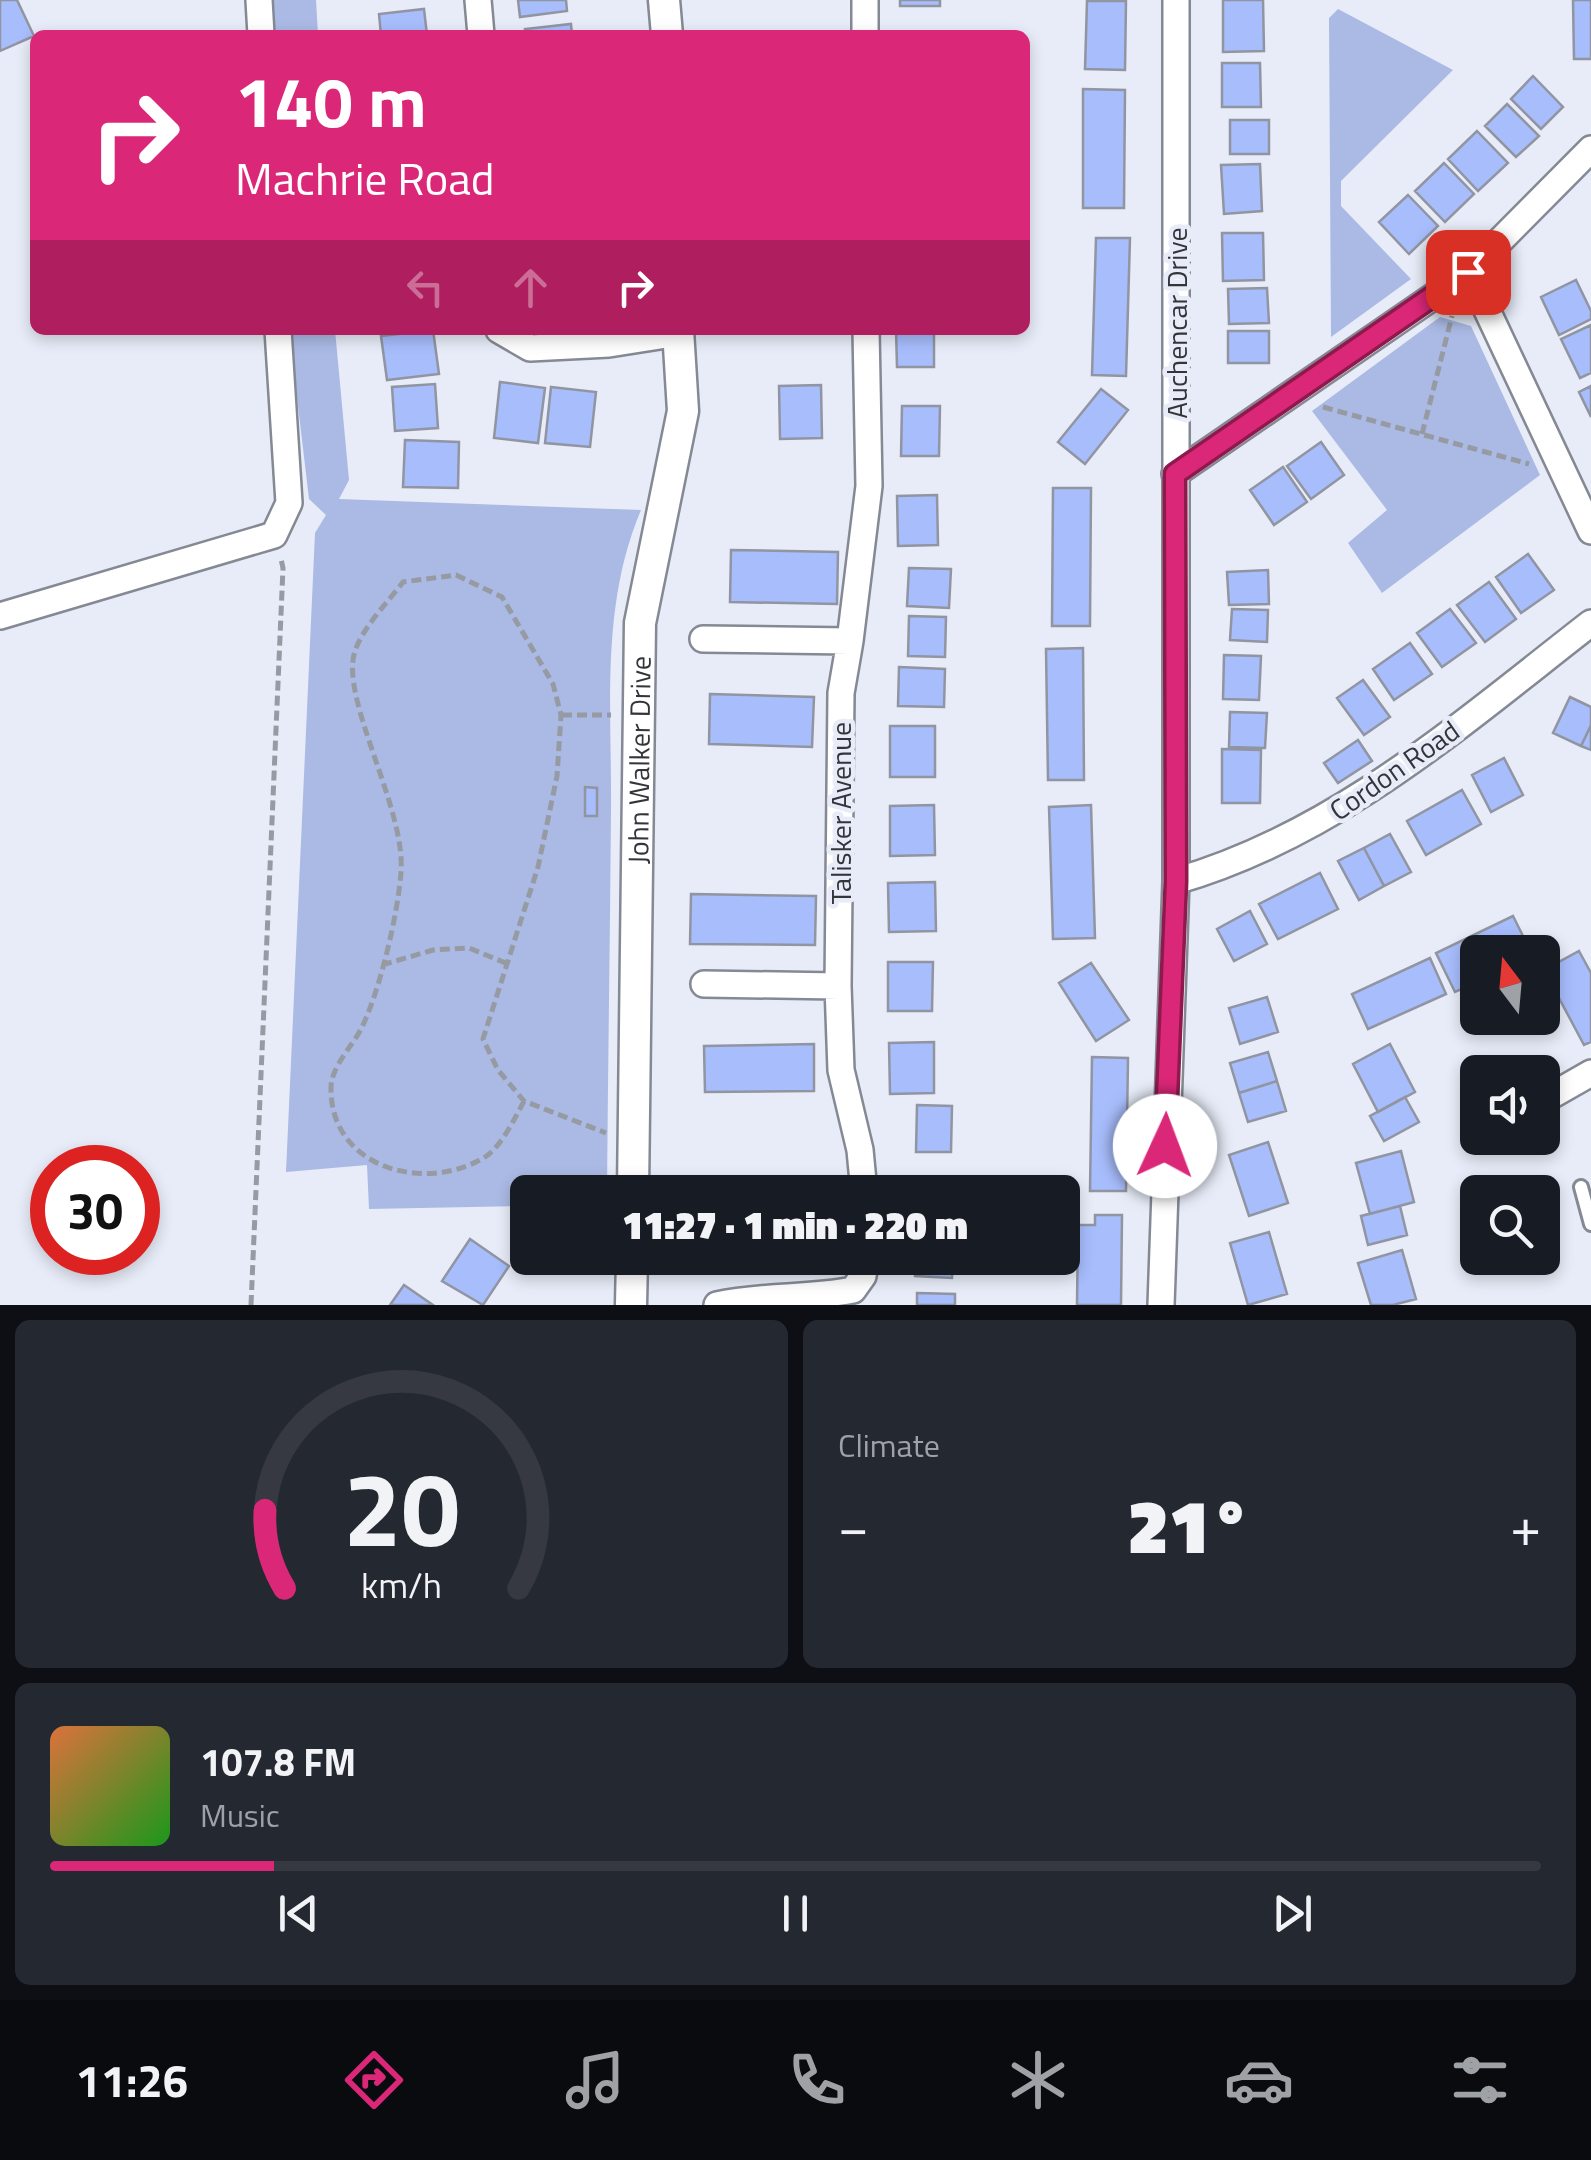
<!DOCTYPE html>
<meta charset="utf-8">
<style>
body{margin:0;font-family:"Titillium Web",sans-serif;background:#242831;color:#f1f3f6;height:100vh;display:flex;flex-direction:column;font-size:38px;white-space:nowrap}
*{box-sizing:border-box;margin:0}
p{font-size:32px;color:#9ea1a6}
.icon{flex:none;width:55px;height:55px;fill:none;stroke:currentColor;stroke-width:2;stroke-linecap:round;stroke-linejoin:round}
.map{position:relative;height:1305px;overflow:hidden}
.sheet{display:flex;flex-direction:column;gap:15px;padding:15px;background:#0d0f14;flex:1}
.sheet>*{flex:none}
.banner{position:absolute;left:30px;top:30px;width:1000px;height:305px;border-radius:15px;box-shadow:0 5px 15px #0003;background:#db2777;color:#fff;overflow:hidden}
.needle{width:65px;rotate:344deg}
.fabs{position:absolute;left:1460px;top:935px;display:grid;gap:20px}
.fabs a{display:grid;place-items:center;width:100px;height:100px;border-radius:15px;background:#171b24;box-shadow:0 5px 15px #0003;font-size:50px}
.speed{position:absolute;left:30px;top:1145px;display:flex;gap:20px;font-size:50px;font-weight:700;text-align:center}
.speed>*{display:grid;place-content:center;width:130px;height:130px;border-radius:50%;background:#171b24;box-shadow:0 5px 15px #0003;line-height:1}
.speed .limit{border:15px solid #d22;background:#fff;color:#111}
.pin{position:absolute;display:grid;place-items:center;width:85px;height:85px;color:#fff;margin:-42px;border-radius:20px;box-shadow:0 5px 15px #0006}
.me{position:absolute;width:110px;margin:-55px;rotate:2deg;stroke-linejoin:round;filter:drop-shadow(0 0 8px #0008)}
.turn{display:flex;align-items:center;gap:35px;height:210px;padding:0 40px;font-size:45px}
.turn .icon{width:130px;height:130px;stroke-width:2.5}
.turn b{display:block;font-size:70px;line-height:85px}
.lanes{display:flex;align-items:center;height:95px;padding:0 40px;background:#0003;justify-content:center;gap:50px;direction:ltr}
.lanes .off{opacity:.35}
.big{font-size:75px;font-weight:800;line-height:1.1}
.sheet .tile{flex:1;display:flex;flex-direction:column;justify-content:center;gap:15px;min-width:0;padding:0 35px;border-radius:15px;background:#242831}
.sheet .dial{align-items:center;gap:0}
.dial svg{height:260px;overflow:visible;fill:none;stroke:#363941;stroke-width:7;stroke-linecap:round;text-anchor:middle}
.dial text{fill:#f1f3f6;stroke:none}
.song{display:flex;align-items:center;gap:30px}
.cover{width:120px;height:120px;border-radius:15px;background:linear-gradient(135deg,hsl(20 70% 55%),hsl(120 70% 35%))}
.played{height:10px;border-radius:5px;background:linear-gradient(90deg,#db2777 15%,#363941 15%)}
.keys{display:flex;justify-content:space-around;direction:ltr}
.heat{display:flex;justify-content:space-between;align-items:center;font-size:55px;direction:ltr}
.sheet .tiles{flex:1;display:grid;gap:15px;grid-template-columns:1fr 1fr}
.tile:last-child{grid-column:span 2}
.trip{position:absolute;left:510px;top:1175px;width:570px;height:100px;border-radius:15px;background:#171b24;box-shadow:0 5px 15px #0003;font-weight:800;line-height:100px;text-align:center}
.menu{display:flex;height:160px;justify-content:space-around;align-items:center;background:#090b0e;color:#9ea1a6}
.menu .icon{width:70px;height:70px}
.menu .selected{color:#db2777}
.menu b{font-size:45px;color:#f1f3f6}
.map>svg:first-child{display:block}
</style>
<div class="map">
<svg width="1591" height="1305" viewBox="0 0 1591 1305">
<rect width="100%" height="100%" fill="#e7ecf8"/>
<path fill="#abbae4" d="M 268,0 L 316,0 L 318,35 L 270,35 Z
M 1338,9 L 1453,70 L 1341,181 L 1341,206 L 1411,279 L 1331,337 L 1329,18 Z
M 1440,317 L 1471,326 L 1540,475 L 1382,593 L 1348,543 L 1387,510 L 1312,411 Z
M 289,330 L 335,330 L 349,480 L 339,499 L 641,510 C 600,607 612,709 611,811 C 610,938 608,1065 607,1192 L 528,1192 L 527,1206 L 369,1209 L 367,1165 L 286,1172 L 315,533 L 326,515 L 309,499 Z"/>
<path fill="#a7bdfc" stroke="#9195a1" stroke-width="2.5" d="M 0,0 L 17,0 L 34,36 L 0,51 Z
M 518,0 L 566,0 L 567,11 L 520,17 Z
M 900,0 L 940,0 L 940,6 L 900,6 Z
M 1223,0 L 1263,0 L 1264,51 L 1223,52 Z
M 1573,0 L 1591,0 L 1591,59 L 1574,59 Z
M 1087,1 L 1126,1 L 1125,70 L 1085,69 Z
M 424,9 L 427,35 L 381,35 L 379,14 Z
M 571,24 L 572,35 L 526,35 L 525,29 Z
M 1222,63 L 1260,63 L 1261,107 L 1222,107 Z
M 1533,76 L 1563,107 L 1541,129 L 1511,99 Z
M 1083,89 L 1125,90 L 1124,208 L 1083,208 Z
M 1507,104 L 1539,136 L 1516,157 L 1485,126 Z
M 1230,120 L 1269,120 L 1269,154 L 1230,154 Z
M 1477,131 L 1508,163 L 1478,191 L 1448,159 Z
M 1444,163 L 1474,194 L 1445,222 L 1415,191 Z
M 1260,164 L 1262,211 L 1224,214 L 1221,165 Z
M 1408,195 L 1438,226 L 1409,254 L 1379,222 Z
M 1222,233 L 1263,233 L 1264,280 L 1223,281 Z
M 1096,238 L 1130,238 L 1126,376 L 1092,375 Z
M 1576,280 L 1591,311 L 1591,319 L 1559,335 L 1541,297 Z
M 1267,288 L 1269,323 L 1229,324 L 1228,289 Z
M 1591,325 L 1591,373 L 1580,378 L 1561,339 Z
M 433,330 L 439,374 L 387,380 L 381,336 Z
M 896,330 L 934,330 L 934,367 L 897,367 Z
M 1228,331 L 1269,331 L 1269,363 L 1228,363 Z
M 500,382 L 545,388 L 538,443 L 494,438 Z
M 435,384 L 438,428 L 395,431 L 392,387 Z
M 821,385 L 822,438 L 780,439 L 779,386 Z
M 1591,386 L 1591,417 L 1579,392 Z
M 551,387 L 596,392 L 590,447 L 545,443 Z
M 1101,389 L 1128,410 L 1085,464 L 1058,442 Z
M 902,406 L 940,406 L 939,456 L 901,456 Z
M 405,440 L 459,442 L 458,488 L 403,487 Z
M 1321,442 L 1344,475 L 1311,499 L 1287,466 Z
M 1283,467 L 1307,502 L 1274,525 L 1250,490 Z
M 1053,488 L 1091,488 L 1090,626 L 1052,626 Z
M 937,495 L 938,545 L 898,546 L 897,496 Z
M 731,550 L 838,552 L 837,604 L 730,602 Z
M 1528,554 L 1554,590 L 1521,613 L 1496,577 Z
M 909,568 L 951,569 L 949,608 L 907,606 Z
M 1268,570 L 1269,604 L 1229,605 L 1227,572 Z
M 1489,582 L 1516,619 L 1485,642 L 1457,605 Z
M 1232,609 L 1268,610 L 1267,642 L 1230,640 Z
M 1450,609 L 1476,643 L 1442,667 L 1417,633 Z
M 909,616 L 946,617 L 945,657 L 908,656 Z
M 1410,643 L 1432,674 L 1394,700 L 1373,669 Z
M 1083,648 L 1084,780 L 1048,780 L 1046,649 Z
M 1224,655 L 1261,656 L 1259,700 L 1223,699 Z
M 899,667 L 945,669 L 944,707 L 898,706 Z
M 1363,680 L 1390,717 L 1364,735 L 1337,698 Z
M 710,694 L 814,697 L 812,747 L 709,744 Z
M 1570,697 L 1591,707 L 1591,725 L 1581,746 L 1553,733 Z
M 1230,712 L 1267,713 L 1265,748 L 1229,747 Z
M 1591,725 L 1591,750 L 1581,746 Z
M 890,726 L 935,726 L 935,777 L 890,777 Z
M 1358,740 L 1372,761 L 1338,783 L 1324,763 Z
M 1222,749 L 1261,750 L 1260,803 L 1222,803 Z
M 1504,758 L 1523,795 L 1491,812 L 1472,775 Z
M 585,787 L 597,788 L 597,816 L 585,816 Z
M 1462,790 L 1481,824 L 1426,855 L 1407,821 Z
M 934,805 L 935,855 L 890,856 L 890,806 Z
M 1091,805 L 1095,938 L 1053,939 L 1049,807 Z
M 1390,834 L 1411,872 L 1384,886 L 1364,848 Z
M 1364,848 L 1384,886 L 1359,900 L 1338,861 Z
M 1320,873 L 1338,909 L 1278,939 L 1259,904 Z
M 935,882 L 936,931 L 889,932 L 888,883 Z
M 691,894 L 816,896 L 815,945 L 690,944 Z
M 1250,911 L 1267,944 L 1234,961 L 1217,929 Z
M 1513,916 L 1531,952 L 1478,952 L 1478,982 L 1455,992 L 1436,953 Z
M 1579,951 L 1591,973 L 1591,1042 L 1584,1045 L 1544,970 Z
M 1430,958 L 1446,994 L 1368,1029 L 1352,994 Z
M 888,962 L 933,962 L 932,1011 L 888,1011 Z
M 1091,963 L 1129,1020 L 1096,1041 L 1059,983 Z
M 1267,997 L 1278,1032 L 1240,1044 L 1229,1008 Z
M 934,1042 L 934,1093 L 890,1094 L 889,1043 Z
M 814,1044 L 814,1091 L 705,1092 L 704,1046 Z
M 1390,1044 L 1415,1092 L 1378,1112 L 1353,1064 Z
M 1268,1052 L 1277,1081 L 1239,1093 L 1230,1063 Z
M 1092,1057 L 1128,1058 L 1126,1191 L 1090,1191 Z
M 1277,1081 L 1286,1111 L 1248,1122 L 1239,1093 Z
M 1405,1097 L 1419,1122 L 1384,1141 L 1370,1116 Z
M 917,1105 L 952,1106 L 951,1152 L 916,1152 Z
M 1268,1142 L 1288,1203 L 1249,1216 L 1229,1155 Z
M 1401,1151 L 1414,1202 L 1370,1214 L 1356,1163 Z
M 916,1180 L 954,1180 L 954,1192 L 916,1192 Z
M 1400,1206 L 1407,1235 L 1368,1245 L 1361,1216 Z
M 1095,1215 L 1122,1215 L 1121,1305 L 1077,1305 L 1078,1225 L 1095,1225 Z
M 1269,1232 L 1287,1294 L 1248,1305 L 1230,1243 Z
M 470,1239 L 509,1266 L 483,1305 L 442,1281 Z
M 1402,1250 L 1416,1299 L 1393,1305 L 1371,1305 L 1358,1263 Z
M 915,1258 L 953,1258 L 952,1278 L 915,1276 Z
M 404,1285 L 433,1305 L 390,1305 Z
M 917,1293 L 955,1294 L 955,1305 L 917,1305 Z"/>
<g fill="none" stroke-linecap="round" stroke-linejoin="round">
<g stroke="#848994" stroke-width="18">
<path id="service" d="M 1581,1187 L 1591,1224"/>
</g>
<g stroke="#848994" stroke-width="30">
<path id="minor" d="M 259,0 L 261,35
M 478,0 L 481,35
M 865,35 L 865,0
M 1469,272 L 1591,531
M 499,330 L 530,348 L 609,344 L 679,333
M 1175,474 L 1469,272 L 1591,149
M 0,616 L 274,535 L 289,503 L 278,330
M 703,639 L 850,641
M 1176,881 C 1336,835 1462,723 1591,623
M 704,984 L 838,986
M 1542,1101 L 1591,1073
M 864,1192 L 860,1150 L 841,1070 L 838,986 L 841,693 L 850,641 L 869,486 L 866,330
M 717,1305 C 762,1295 807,1299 853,1290 L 863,1276 L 866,1258
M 1161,1305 L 1176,881 L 1176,0"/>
</g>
<g stroke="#848994" stroke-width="35">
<g id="tertiary">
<path d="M 664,0 L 667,35"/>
<path id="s1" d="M 633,1192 L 640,623 L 683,411 L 678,330"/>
<path d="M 631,1305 L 632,1258"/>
</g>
</g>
<path stroke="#969aa2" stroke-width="5" stroke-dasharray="10 5" stroke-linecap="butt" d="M 1323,407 L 1529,464
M 1422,434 L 1452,316
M 562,715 L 611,715
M 382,965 L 433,950 L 469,948 L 508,964
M 524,1101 C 515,1118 501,1147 485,1157 C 425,1194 330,1168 331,1088 C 331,1066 353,1046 362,1027 C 380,990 398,914 401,872 C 406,808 339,698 355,651 C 363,627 388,602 403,582 L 456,575 L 502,597 L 553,684 L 561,715 L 557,776 L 538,867 L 483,1039 L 498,1070 L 524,1101 L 606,1133
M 251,1305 L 283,568 L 281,559"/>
<use href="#service" stroke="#fff" stroke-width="12"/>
<use href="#minor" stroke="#fff" stroke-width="25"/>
<use href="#tertiary" stroke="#fff" stroke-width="30"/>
</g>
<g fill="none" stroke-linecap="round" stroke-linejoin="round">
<g stroke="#8e194d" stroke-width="25">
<path id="route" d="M 1165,1146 L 1176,881 L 1175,474 L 1468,272"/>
</g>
<use href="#route" stroke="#db2777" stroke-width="18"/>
</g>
<g text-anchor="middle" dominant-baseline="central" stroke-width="9" stroke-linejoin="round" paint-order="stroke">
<g font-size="28" fill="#34353a" stroke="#e7ecf8">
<text transform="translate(1176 323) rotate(-90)">Auchencar Drive</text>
<text stroke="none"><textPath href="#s1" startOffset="432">John Walker Drive</textPath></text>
<text transform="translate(1394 770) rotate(-35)">Cordon Road</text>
<text transform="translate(840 813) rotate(-90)">Talisker Avenue</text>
</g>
</g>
</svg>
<div class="fabs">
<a><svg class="needle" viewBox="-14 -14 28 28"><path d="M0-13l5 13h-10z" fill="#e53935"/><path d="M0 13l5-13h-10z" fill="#9ea1a6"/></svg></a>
<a><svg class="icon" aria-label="sound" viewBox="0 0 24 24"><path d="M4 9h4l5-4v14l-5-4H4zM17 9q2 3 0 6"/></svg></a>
<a><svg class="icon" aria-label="search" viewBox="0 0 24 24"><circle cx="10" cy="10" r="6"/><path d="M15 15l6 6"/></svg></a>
</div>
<div class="speed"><div class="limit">30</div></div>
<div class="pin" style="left:1468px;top:272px;background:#d93025"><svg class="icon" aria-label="arrive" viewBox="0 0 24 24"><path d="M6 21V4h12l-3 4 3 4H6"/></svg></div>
<svg class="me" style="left:1165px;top:1146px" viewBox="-20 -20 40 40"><circle r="19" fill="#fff"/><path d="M0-13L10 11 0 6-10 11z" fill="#db2777"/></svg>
<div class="trip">11:27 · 1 min · 220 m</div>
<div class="banner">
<div class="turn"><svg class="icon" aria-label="right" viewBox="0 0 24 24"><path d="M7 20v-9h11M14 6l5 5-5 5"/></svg><div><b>140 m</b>Machrie Road</div></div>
<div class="lanes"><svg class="icon off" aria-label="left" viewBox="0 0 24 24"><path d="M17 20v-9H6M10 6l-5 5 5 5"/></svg><svg class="icon off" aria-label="ahead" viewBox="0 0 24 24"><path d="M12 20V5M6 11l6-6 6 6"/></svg><svg class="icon" aria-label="right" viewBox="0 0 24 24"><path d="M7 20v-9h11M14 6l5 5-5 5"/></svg></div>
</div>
</div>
<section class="sheet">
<div class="tiles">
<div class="tile dial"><svg viewBox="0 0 100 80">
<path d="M14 69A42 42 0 1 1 86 69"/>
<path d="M14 69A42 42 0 0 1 8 45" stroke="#db2777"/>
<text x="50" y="56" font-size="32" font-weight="700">20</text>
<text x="50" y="72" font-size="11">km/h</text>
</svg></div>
<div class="tile"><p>Climate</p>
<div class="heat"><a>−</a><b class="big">21°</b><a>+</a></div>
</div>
<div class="tile">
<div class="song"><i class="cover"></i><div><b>107.8 FM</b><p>Music</p></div></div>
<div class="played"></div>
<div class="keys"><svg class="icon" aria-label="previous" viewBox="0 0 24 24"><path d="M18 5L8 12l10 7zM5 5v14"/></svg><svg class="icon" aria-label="pause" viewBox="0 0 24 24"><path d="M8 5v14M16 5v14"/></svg><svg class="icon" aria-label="next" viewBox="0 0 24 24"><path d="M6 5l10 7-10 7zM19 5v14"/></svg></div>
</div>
</div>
</section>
<nav class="menu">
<b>11:26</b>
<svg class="icon selected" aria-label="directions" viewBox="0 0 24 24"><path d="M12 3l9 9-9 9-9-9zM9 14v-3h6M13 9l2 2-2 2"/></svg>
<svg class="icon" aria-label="music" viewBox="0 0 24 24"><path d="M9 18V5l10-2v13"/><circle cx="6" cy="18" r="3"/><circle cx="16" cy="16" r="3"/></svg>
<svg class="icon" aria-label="phone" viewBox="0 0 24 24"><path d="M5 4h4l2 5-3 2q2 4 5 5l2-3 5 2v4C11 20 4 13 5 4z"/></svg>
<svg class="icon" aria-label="climate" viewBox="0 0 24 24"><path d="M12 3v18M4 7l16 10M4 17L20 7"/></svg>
<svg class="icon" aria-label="car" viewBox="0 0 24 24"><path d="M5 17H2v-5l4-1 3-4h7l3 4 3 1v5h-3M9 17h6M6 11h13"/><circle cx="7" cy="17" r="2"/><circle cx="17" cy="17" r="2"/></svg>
<svg class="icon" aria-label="filters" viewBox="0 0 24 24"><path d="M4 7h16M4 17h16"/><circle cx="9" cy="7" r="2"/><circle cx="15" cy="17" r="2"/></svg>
</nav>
